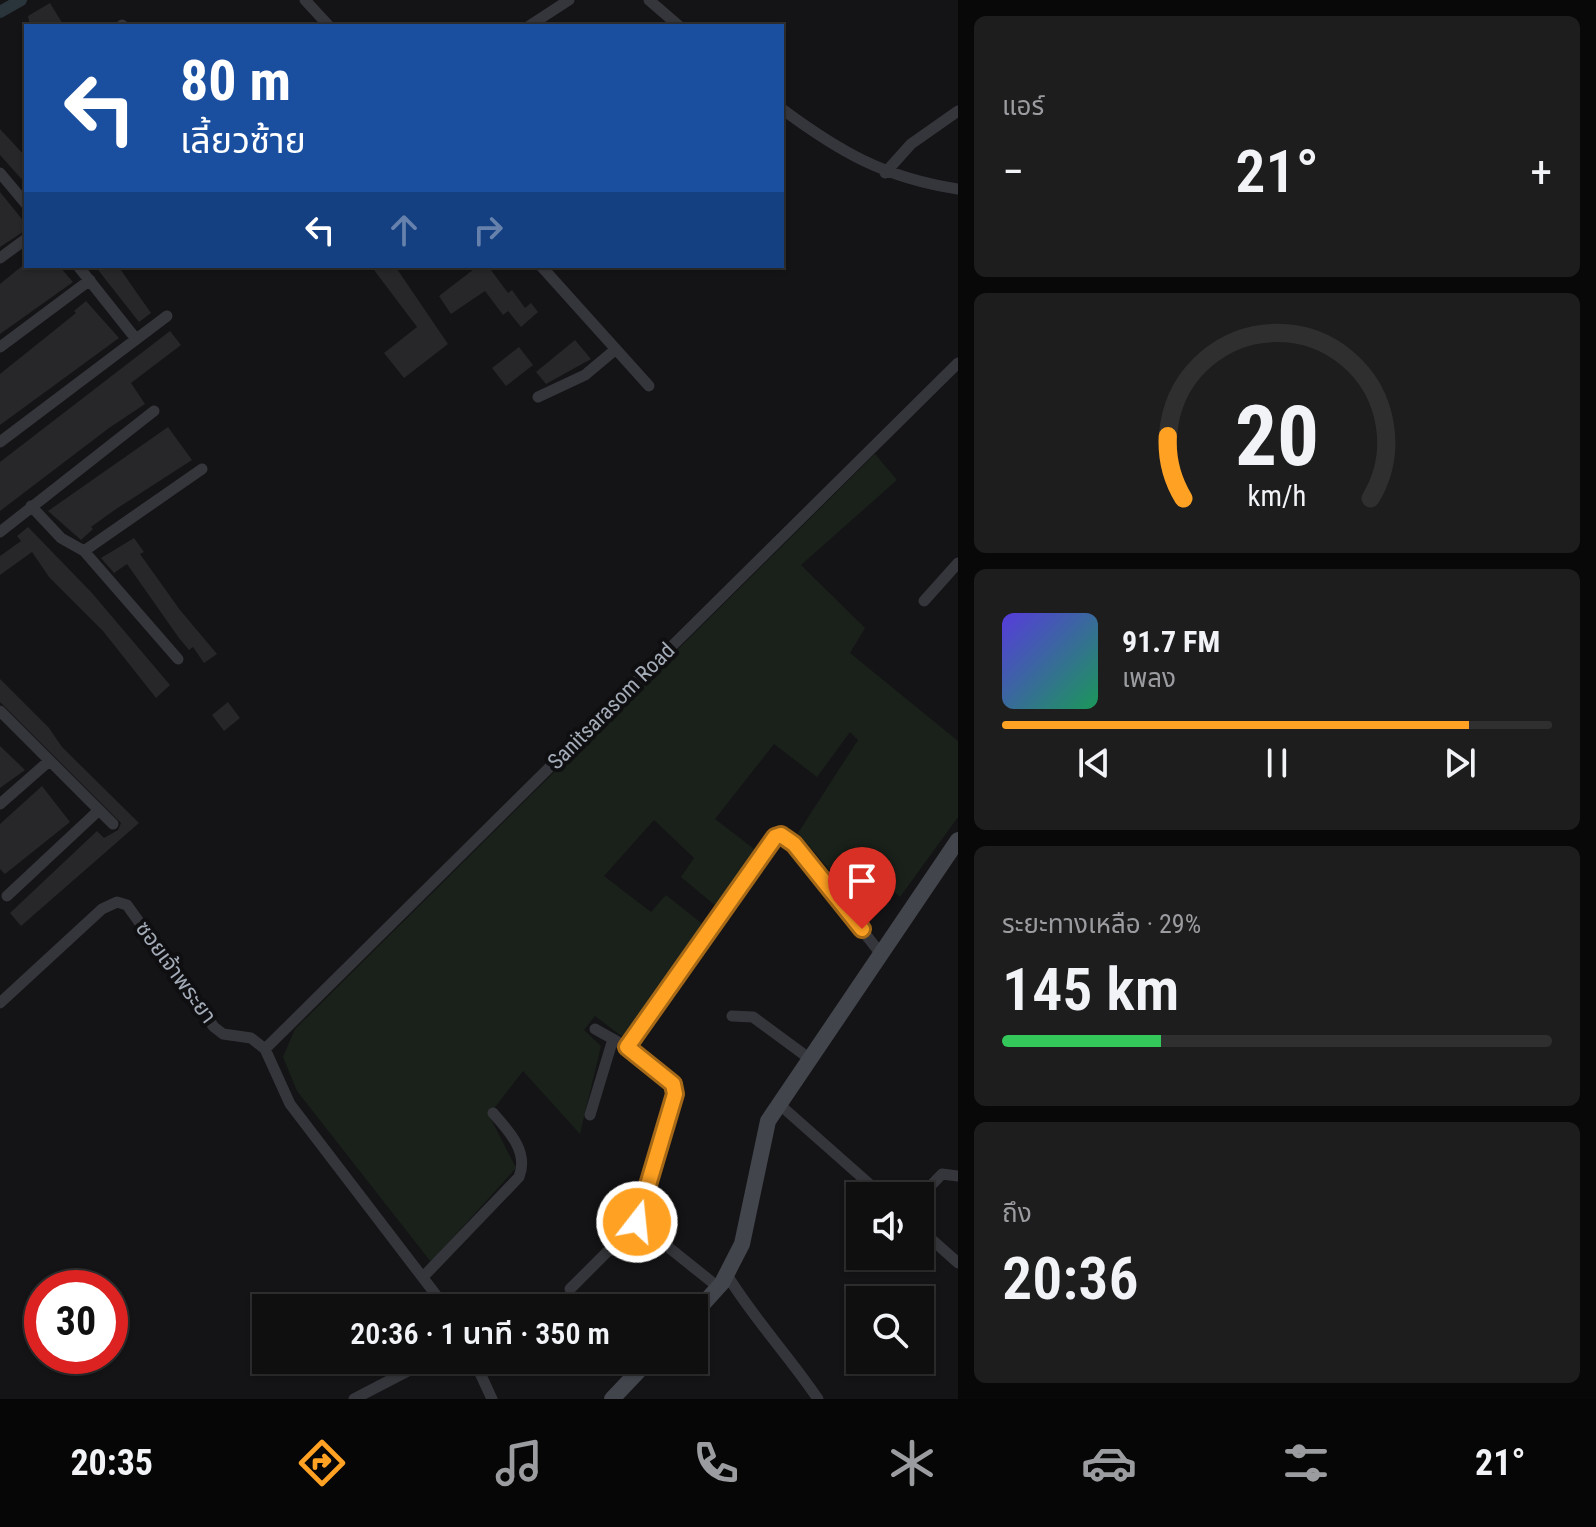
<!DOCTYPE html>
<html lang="th">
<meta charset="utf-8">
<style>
body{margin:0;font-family:"Roboto Condensed","Noto Sans Thai",sans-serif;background:#1d1d1e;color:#f1f3f6;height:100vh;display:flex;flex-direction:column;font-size:30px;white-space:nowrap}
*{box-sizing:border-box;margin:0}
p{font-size:26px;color:#9b9c9f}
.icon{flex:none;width:44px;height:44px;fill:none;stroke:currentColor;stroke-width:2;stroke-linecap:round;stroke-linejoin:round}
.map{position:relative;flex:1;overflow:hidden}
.side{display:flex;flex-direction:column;gap:16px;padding:16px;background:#080809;width:638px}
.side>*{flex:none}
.banner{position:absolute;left:24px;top:24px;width:760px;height:244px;border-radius:0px;box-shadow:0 2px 6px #0004,0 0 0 2px #2f2f30;background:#1a4fa0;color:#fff;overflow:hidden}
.buttons{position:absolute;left:846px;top:1182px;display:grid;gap:16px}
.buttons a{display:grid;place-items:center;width:88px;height:88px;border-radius:0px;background:#0f0f10;box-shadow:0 2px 6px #0004,0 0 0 2px #2f2f30;font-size:40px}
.speed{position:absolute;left:24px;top:1270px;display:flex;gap:16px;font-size:40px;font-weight:700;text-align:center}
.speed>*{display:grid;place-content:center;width:104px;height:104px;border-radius:50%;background:#0f0f10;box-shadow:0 2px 6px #0004,0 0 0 2px #2f2f30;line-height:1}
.speed .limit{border:12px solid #d22;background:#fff;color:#111}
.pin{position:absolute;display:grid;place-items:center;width:68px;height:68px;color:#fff;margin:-82px -34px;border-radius:50% 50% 50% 0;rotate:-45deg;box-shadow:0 0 8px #0007}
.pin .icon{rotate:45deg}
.me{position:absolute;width:88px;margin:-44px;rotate:16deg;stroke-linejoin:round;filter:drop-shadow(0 0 6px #0008)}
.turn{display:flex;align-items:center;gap:28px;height:168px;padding:0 24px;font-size:36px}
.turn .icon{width:104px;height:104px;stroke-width:2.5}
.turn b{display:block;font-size:56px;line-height:68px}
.lanes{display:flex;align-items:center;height:76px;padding:0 24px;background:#0003;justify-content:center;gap:40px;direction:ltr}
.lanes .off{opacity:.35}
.big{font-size:60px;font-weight:600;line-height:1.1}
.side .card{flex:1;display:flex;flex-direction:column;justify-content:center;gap:12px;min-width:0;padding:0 28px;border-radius:12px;background:#1d1d1e}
.side .dial{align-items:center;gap:0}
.dial svg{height:208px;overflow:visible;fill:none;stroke:#2f2f30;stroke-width:7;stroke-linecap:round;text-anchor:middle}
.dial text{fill:#f1f3f6;stroke:none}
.song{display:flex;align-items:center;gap:24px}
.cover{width:96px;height:96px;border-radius:12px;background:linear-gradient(135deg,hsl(250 70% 55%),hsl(150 70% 35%))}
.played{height:8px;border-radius:4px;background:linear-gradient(90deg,#ffa223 85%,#2f2f30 85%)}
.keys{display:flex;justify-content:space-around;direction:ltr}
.heat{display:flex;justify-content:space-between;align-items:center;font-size:44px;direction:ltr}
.charge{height:12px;border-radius:6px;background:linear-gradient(90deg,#34c759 29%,#2f2f30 0)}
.trip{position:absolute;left:252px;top:1294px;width:456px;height:80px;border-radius:0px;background:#0f0f10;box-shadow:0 2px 6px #0004,0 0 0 2px #2f2f30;font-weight:600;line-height:80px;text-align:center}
.dock{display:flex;height:128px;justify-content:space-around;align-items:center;background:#060606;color:#9b9c9f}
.dock .icon{width:56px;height:56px}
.dock .selected{color:#ffa223}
.dock b{font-size:36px;color:#f1f3f6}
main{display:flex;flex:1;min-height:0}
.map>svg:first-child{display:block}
</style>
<main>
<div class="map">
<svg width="958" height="1399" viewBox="0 0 958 1399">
<rect width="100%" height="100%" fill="#141416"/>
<path fill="#1a211a" d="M 875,454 L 897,480 L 801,565 L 865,628 L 850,653 L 958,741 L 958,817 L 900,897 L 870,872 L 852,896 L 798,833 L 858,740 L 850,732 L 817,777 L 774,744 L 715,819 L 758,852 L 717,907 L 681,877 L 694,858 L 654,820 L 604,876 L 651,912 L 666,895 L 705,926 L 624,1038 L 595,1016 L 584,1030 L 601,1046 L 580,1134 L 523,1071 L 489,1115 L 516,1168 L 431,1262 L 297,1091 L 283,1057 L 295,1029 Z"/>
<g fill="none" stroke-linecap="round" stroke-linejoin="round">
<path stroke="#29353b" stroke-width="12" d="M 0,12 L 21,0"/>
</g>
<path fill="#27272a" d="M 50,3 L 64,26 L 30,26 L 28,16 Z
M 0,129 L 26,157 L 26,184 L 0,155 Z
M 0,192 L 26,224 L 26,230 L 0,247 Z
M 22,266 L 59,266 L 73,282 L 0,334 L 0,284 Z
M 95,266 L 118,266 L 151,313 L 139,322 Z
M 380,266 L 395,266 L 448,344 L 404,378 L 384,353 L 417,327 L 374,270 Z
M 478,266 L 488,266 L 508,293 L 512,290 L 525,308 L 531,303 L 538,312 L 521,327 L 508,311 L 503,315 L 485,291 L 451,314 L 439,296 Z
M 86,301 L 119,338 L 0,425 L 0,374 L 76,313 L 74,311 Z
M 170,331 L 181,345 L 131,383 L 145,404 L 109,428 L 0,511 L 0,462 Z
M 575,340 L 591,359 L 546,384 L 536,372 Z
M 519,347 L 533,365 L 506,386 L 492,368 Z
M 168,427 L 192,460 L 116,509 L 91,527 L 93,529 L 81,540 L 48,511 Z
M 28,527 L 92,593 L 170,685 L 156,698 L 103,631 L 49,577 L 32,552 L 0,575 L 0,556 L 21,541 L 17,536 Z
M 134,538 L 144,552 L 140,554 L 180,610 L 217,654 L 204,663 L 193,647 L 189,650 L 179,638 L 127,564 L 114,573 L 101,558 Z
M 0,679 L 49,728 L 62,747 L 139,823 L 21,926 L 10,913 L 97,831 L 104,838 L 118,830 L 121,823 L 0,702 Z
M 228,702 L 240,718 L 224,731 L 212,715 Z
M 0,746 L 25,770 L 0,788 Z
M 42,786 L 70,822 L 5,874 L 0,869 L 0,824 Z"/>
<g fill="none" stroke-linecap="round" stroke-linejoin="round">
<path stroke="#35363b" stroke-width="11" d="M 305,0 L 329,26
M 649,0 L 679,26
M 122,25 L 123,26
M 529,26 L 569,0
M 782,109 C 840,152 885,178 958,189
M 0,173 L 26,204
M 885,173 L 911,144 L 958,111
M 0,258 L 26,239
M 78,266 L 136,339
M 541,266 L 649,386
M 0,347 L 90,280
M 538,397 L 585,375 L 616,349
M 0,442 L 167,316
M 31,506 L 61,538 L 84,551 L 178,659
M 0,532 L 154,411
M 84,551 L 202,469
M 924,601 L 958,563
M 0,711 L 113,824
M 0,804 L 49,761
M 7,896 L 98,811
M 0,1003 L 102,909 L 117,902 L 127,905 L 214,1027 L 223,1034 L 251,1038 L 265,1049 L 290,1104 L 446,1308
M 732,1016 L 753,1017 L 810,1059
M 595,1029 L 627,1047 L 673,1084 L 675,1094 L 637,1222 L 718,1287
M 627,1047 L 775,837 L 787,837 L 794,844 L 881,954
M 265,1049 L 958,363
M 779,1104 L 883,1196
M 590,1115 L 613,1039
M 920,1197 L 942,1174 L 958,1176
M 920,1229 L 958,1263
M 727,1275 C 754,1319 789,1356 818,1399
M 424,1276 L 519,1177 C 529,1152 509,1131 493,1113
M 570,1289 L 637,1222
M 474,1360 L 492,1399
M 354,1399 L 429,1360"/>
<path stroke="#42454c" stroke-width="16" d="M 694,1314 L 722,1283 L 742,1244 L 768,1121 L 958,840
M 612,1399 L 649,1360"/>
</g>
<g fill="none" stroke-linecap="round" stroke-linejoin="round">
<g stroke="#a66917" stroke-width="20">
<path id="route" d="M 637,1222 L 675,1094 L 673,1084 L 627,1047 L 775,837 L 781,835 L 794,844 L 862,929"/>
</g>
<use href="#route" stroke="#ffa223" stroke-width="14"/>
</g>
<g text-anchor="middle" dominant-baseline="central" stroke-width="8" stroke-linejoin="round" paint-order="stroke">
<g font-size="22" fill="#a4acb8" stroke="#0f0f11">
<text transform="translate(611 706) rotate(-45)">Sanitsarasom Road</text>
<text transform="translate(176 972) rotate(54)">ซอยเจ้าพระยา</text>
</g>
</g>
</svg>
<div class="buttons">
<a><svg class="icon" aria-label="sound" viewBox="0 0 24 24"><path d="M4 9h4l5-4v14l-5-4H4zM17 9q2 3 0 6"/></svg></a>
<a><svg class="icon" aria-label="search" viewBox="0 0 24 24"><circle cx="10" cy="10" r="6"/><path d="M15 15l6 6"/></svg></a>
</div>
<div class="speed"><div class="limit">30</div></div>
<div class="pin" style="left:862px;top:929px;background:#d93025"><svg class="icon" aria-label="arrive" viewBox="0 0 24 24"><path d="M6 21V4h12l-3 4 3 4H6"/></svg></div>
<svg class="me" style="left:637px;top:1222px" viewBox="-20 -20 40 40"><circle r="17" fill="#ffa223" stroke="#fff" stroke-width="3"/><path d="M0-11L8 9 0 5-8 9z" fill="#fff"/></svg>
<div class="trip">20:36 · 1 นาที · 350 m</div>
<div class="banner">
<div class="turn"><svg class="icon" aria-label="left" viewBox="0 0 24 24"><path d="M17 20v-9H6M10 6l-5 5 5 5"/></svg><div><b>80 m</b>เลี้ยวซ้าย</div></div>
<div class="lanes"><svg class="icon" aria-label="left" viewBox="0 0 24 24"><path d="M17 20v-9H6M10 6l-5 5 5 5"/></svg><svg class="icon off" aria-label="ahead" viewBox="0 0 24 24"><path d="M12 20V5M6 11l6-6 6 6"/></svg><svg class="icon off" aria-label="right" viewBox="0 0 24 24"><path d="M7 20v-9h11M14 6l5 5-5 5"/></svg></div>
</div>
</div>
<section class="side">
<div class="card"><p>แอร์</p>
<div class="heat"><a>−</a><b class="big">21°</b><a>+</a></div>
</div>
<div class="card dial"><svg viewBox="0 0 100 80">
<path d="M14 69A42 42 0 1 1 86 69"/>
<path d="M14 69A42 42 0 0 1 8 45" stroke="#ffa223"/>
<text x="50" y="56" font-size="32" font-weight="700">20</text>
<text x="50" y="72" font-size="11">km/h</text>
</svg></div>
<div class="card">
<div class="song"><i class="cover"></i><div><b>91.7 FM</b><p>เพลง</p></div></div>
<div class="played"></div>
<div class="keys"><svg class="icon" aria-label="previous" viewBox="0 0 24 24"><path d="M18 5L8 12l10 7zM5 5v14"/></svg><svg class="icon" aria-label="pause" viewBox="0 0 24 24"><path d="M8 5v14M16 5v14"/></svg><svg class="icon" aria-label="next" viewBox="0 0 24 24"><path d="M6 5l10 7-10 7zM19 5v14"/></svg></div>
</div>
<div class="card"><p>ระยะทางเหลือ · 29%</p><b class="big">145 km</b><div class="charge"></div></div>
<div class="card"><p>ถึง</p><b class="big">20:36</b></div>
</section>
</main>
<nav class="dock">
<b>20:35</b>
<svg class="icon selected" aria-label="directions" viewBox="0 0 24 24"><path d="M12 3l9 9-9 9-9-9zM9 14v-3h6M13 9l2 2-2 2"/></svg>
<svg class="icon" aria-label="music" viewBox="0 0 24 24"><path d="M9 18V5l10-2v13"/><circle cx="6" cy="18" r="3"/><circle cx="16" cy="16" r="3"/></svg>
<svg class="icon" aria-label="phone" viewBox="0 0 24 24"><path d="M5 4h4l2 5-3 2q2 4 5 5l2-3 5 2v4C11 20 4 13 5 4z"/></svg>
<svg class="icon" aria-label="climate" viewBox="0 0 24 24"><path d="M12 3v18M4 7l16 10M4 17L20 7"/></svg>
<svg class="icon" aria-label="car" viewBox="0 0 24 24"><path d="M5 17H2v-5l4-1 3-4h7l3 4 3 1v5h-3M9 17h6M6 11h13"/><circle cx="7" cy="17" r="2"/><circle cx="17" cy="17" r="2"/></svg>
<svg class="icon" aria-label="filters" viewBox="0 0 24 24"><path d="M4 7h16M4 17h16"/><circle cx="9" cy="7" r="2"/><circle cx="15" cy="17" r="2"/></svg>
<b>21°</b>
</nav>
